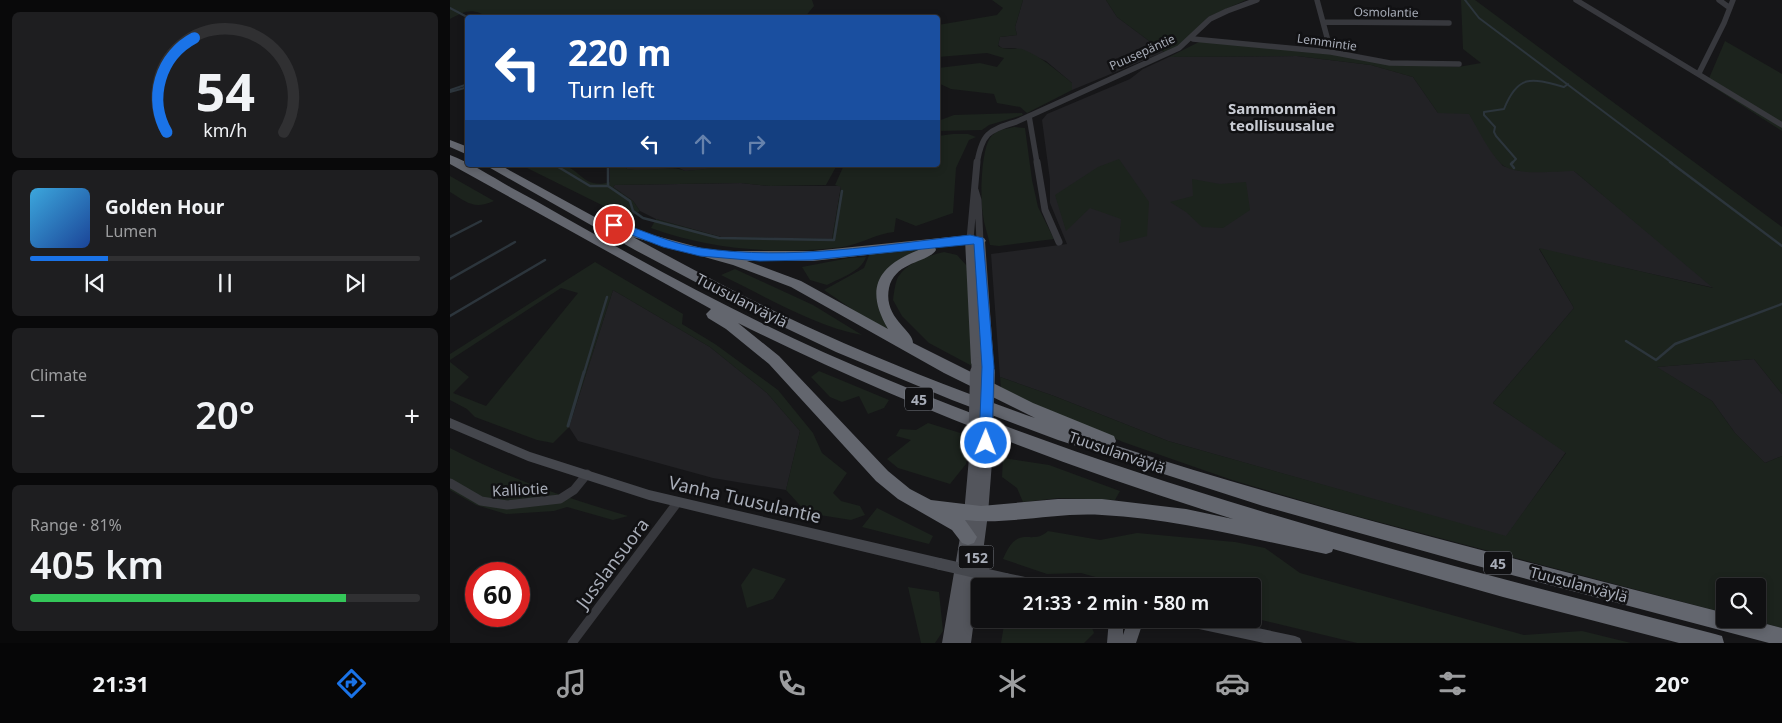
<!DOCTYPE html>
<meta charset="utf-8">
<style>
body{margin:0;font-family:"Noto Sans",sans-serif;background:#1e1e20;color:#f1f3f6;height:100vh;display:flex;flex-direction:column;font-size:19px;white-space:nowrap}
*{box-sizing:border-box;margin:0}
p{font-size:16px;color:#9c9d9f}
.icon{flex:none;width:28px;height:28px;fill:none;stroke:currentColor;stroke-width:2;stroke-linecap:round;stroke-linejoin:round}
.map{position:relative;flex:1;overflow:hidden}
.drawer{display:flex;flex-direction:column;gap:12px;padding:12px;background:#09090a;width:450px}
.drawer>*{flex:none}
.guide{position:absolute;left:15px;top:15px;width:475px;height:152px;border-radius:5px;box-shadow:0 2px 8px #0003,0 0 0 1px #303032;background:#1a4fa0;color:#fff;overflow:hidden}
.tools{position:absolute;left:1266px;top:578px;display:grid;gap:10px}
.tools a{display:grid;place-items:center;width:50px;height:50px;border-radius:5px;background:#101012;box-shadow:0 2px 8px #0003,0 0 0 1px #303032;font-size:25px}
.speed{position:absolute;left:15px;top:562px;display:flex;gap:10px;font-size:25px;font-weight:700;text-align:center}
.speed>*{display:grid;place-content:center;width:65px;height:65px;border-radius:50%;background:#101012;box-shadow:0 2px 8px #0003,0 0 0 1px #303032;line-height:1}
.speed .limit{border:8px solid #d22;background:#fff;color:#111}
.pin{position:absolute;display:grid;place-items:center;width:42px;height:42px;color:#fff;margin:-21px;border:2px solid #fff;border-radius:50%;box-shadow:0 1px 5px #0007}
.me{position:absolute;width:55px;margin:-28px;rotate:1deg;stroke-linejoin:round;filter:drop-shadow(0 0 4px #0008)}
.turn{display:flex;align-items:center;gap:18px;height:105px;padding:0 20px;font-size:22px}
.turn .icon{width:65px;height:65px;stroke-width:2.5}
.turn b{display:block;font-size:35px;line-height:42px}
.lanes{display:flex;align-items:center;height:48px;padding:0 20px;background:#0003;justify-content:center;gap:25px;direction:ltr}
.lanes .off{opacity:.35}
.big{font-size:38px;font-weight:600;line-height:1.1}
.drawer .widget{flex:1;display:flex;flex-direction:column;justify-content:center;gap:8px;min-width:0;padding:0 18px;border-radius:8px;background:#1e1e20}
.drawer .dial{align-items:center;gap:0}
.dial svg{height:130px;overflow:visible;fill:none;stroke:#303032;stroke-width:7;stroke-linecap:round;text-anchor:middle}
.dial text{fill:#f1f3f6;stroke:none}
.song{display:flex;align-items:center;gap:15px}
.cover{width:60px;height:60px;border-radius:8px;background:linear-gradient(135deg,hsl(200 70% 55%),hsl(220 70% 35%))}
.played{height:5px;border-radius:2px;background:linear-gradient(90deg,#1a73e8 20%,#303032 20%)}
.keys{display:flex;justify-content:space-around;direction:ltr}
.heat{display:flex;justify-content:space-between;align-items:center;font-size:28px;direction:ltr}
.charge{height:8px;border-radius:4px;background:linear-gradient(90deg,#34c759 81%,#303032 0)}
.trip{position:absolute;left:521px;top:578px;width:290px;height:50px;border-radius:5px;background:#101012;box-shadow:0 2px 8px #0003,0 0 0 1px #303032;font-weight:600;line-height:50px;text-align:center}
.tabs{display:flex;height:80px;justify-content:space-around;align-items:center;background:#060607;color:#9c9d9f}
.tabs .icon{width:35px;height:35px}
.tabs .selected{color:#1a73e8}
.tabs b{font-size:22px;color:#f1f3f6}
main{display:flex;flex:1;min-height:0}
.map>svg:first-child{display:block}
</style>
<main>
<section class="drawer">
<div class="widget dial"><svg viewBox="0 0 100 80">
<path d="M14 69A42 42 0 1 1 86 69"/>
<path d="M14 69A42 42 0 0 1 31 11" stroke="#1a73e8"/>
<text x="50" y="56" font-size="32" font-weight="700">54</text>
<text x="50" y="72" font-size="11">km/h</text>
</svg></div>
<div class="widget">
<div class="song"><i class="cover"></i><div><b>Golden Hour</b><p>Lumen</p></div></div>
<div class="played"></div>
<div class="keys"><svg class="icon" aria-label="previous" viewBox="0 0 24 24"><path d="M18 5L8 12l10 7zM5 5v14"/></svg><svg class="icon" aria-label="pause" viewBox="0 0 24 24"><path d="M8 5v14M16 5v14"/></svg><svg class="icon" aria-label="next" viewBox="0 0 24 24"><path d="M6 5l10 7-10 7zM19 5v14"/></svg></div>
</div>
<div class="widget"><p>Climate</p>
<div class="heat"><a>−</a><b class="big">20°</b><a>+</a></div>
</div>
<div class="widget"><p>Range · 81%</p><b class="big">405 km</b><div class="charge"></div></div>
</section>
<div class="map">
<svg width="1332" height="643" viewBox="0 0 1332 643">
<rect width="100%" height="100%" fill="#161618"/>
<path fill="#222225" d="M 573,0 L 656,0 L 667,17 L 714,52 L 622,90 L 622,83 L 596,61 L 565,48 L 552,48 L 548,45 L 550,37 L 567,35 L 565,27 Z
M 847,56 L 921,65 L 963,77 L 988,113 L 1019,113 L 1045,156 L 1053,166 L 1070,171 L 1124,171 L 1265,288 L 1089,249 L 1124,308 L 1043,403 L 1116,452 L 1056,537 L 718,441 L 604,396 L 550,377 L 541,254 L 617,244 L 600,203 L 600,180 L 592,120 L 597,114 L 680,79 L 693,69 L 719,57 Z
M 175,165 L 283,165 L 279,168 L 235,171 L 229,168 L 190,171 L 177,169 Z
M 291,183 L 320,186 L 391,186 L 382,239 L 271,237 L 206,219 L 190,211 L 183,201 L 163,187 L 165,185 Z
M 163,290 L 260,347 L 317,393 L 350,431 L 336,490 L 263,478 L 128,441 L 119,427 Z
M 1304,359 L 1332,394 L 1332,456 L 1315,463 L 1285,433 L 1262,401 L 1206,367 Z"/>
<path fill="#1c231d" d="M 0,0 L 362,0 L 364,6 L 354,18 L 38,18 C 23,7 15,11 0,19 Z
M 542,0 L 573,0 L 565,27 L 567,35 L 550,37 L 548,46 C 556,51 563,47 572,49 C 591,56 606,70 622,83 L 622,90 L 577,113 L 570,107 L 547,103 L 544,94 L 501,89 L 488,83 L 488,68 L 530,63 L 547,67 L 554,58 L 537,53 L 488,57 L 488,25 L 547,15 L 553,8 Z
M 656,0 L 796,0 L 758,17 L 734,43 L 714,52 L 667,17 Z
M 1011,0 L 1025,0 L 1332,227 L 1332,394 L 1304,359 L 1207,367 L 1262,401 L 1285,433 L 1315,463 L 1332,456 L 1332,628 L 1297,619 L 1308,619 L 1308,586 L 1275,586 L 1275,613 L 891,512 L 782,480 L 673,442 L 551,390 L 550,377 L 604,396 L 718,441 L 1056,536 L 1116,453 L 1043,403 L 1124,308 L 1089,248 L 1263,288 L 1124,171 C 1105,171 1070,176 1054,166 C 1042,158 1027,127 1019,114 L 988,113 L 963,77 L 921,65 L 847,56 L 719,57 L 751,41 L 854,49 L 943,64 L 1008,67 L 1031,63 L 1013,49 Z
M 1275,41 L 1332,74 L 1332,131 L 1257,83 Z
M 572,113 L 573,115 L 539,125 L 532,130 L 488,131 L 488,121 L 504,115 Z
M 564,127 L 575,128 L 582,180 L 588,207 L 604,239 L 549,246 L 540,245 C 538,235 534,225 533,215 C 530,198 531,152 540,138 C 545,130 556,129 564,127 Z
M 503,134 L 518,134 L 526,137 L 519,140 L 506,168 L 503,213 L 466,226 L 446,218 L 444,232 C 426,234 410,244 393,247 C 328,255 262,250 201,228 L 206,219 L 271,237 L 382,239 L 391,187 L 385,185 L 394,165 L 488,165 L 488,136 Z
M 669,159 L 699,202 L 697,236 L 669,243 L 671,219 L 640,208 L 616,231 L 605,195 L 648,167 Z
M 71,165 C 84,165 98,163 111,165 C 131,168 133,190 160,182 L 160,165 L 175,165 L 177,169 C 194,172 225,165 235,171 L 294,165 L 387,165 L 376,185 L 320,186 L 291,183 L 165,185 L 163,187 L 183,201 L 190,211 L 178,218 Z
M 0,176 L 44,201 C 23,210 17,202 0,192 Z
M 742,179 L 770,184 L 796,182 L 800,210 L 773,228 L 752,227 L 736,212 L 720,202 L 743,196 Z
M 475,246 L 432,282 L 447,335 L 412,316 L 374,290 L 414,268 L 420,253 Z
M 494,252 L 507,255 L 517,266 L 522,366 L 479,343 L 452,316 L 443,300 C 444,293 445,283 448,277 C 458,262 477,256 494,252 Z
M 416,257 C 411,272 390,278 377,285 L 360,280 L 352,267 L 399,258 Z
M 145,262 L 233,314 L 232,324 L 265,344 L 328,390 L 363,433 L 372,453 L 397,473 L 383,493 L 391,501 L 410,506 L 415,515 L 401,520 L 357,513 L 336,490 L 350,431 L 317,393 L 260,347 L 163,290 L 119,427 L 103,443 L 87,440 L 25,417 L 17,409 L 0,400 L 0,362 L 19,377 L 3,393 L 36,406 L 128,293 L 111,288 L 0,360 L 0,354 Z
M 285,269 L 363,305 L 412,335 C 364,326 315,296 271,275 Z
M 369,371 L 439,400 L 434,408 L 418,414 L 409,396 L 392,402 L 380,397 L 361,377 Z
M 478,423 L 520,436 L 516,464 L 500,484 L 448,468 L 437,459 L 461,440 L 446,436 L 450,429 L 466,430 Z
M 0,448 C 57,478 116,498 178,516 L 163,520 L 117,507 L 104,511 L 56,514 L 26,505 L 0,490 Z
M 553,458 L 599,465 L 670,491 L 665,500 L 609,498 L 573,502 L 567,488 L 552,477 Z
M 427,508 L 483,536 L 479,544 L 412,527 Z
M 598,531 L 650,540 L 687,533 L 785,542 L 815,548 L 850,573 L 1074,635 L 1132,631 L 1181,643 L 907,643 L 803,618 L 802,586 L 678,586 L 631,573 L 597,574 L 553,559 C 568,522 581,547 598,531 Z
M 303,568 L 336,579 L 323,599 L 297,608 L 291,585 Z
M 458,587 L 489,592 L 493,631 L 485,643 L 471,643 Z
M 555,619 L 623,619 L 641,625 L 644,633 L 634,643 L 551,643 Z"/>
<g fill="none" stroke-linecap="round" stroke-linejoin="round">
<path stroke="#2c353c" stroke-width="2" d="M 1015,0 L 1029,18 L 1222,163
M 0,8 L 19,18
M 0,90 L 18,84
M 0,92 L 18,87
M 1062,163 L 1066,159 L 1046,136 L 1044,132 L 1045,127 L 1034,115 L 1034,112 L 1054,109 C 1068,74 1081,78 1114,87 L 1118,84"/>
<path stroke="#2c353c" stroke-width="2.5" d="M 1063,162 L 1061,164 L 1064,168
M 1220,162 L 1332,246
M 105,165 L 140,186 L 158,186 L 180,201 L 183,211 L 193,218 L 269,238 L 384,240 L 392,191
M 158,165 L 158,186
M 0,237 L 31,221
M 0,279 L 65,242
M 0,316 L 95,260
M 1176,341 L 1206,360 L 1225,344 L 1332,304
M 134,373 L 157,297"/>
<path stroke="#2c353c" stroke-width="3" d="M 118,426 L 134,372"/>
<path stroke="#37383d" stroke-width="5.5" d="M 867,0 L 881,52
M 1126,0 L 1332,125
M 1269,0 L 1280,8
M 873,22 L 999,23
M 743,39 L 881,52 L 940,63 L 1009,64
M 1249,73 L 1274,23 L 1283,0
M 579,116 L 587,163
M 527,163 C 532,134 538,130 566,122 L 729,48 L 760,19 L 777,11 L 807,0"/>
<path stroke="#37383d" stroke-width="7" d="M 587,162 L 595,210 L 609,242
M 525,190 L 528,200 L 530,241
M 520,239 L 527,162"/>
<path stroke="#37383d" stroke-width="9" d="M 0,483 L 31,501 L 57,505 L 110,499 L 124,490 L 137,474
M 122,643 L 227,503"/>
<path fill="#45474d" fill-rule="evenodd" d="M 0,418 L 80,452 L 199,490 L 490,558 L 495,560 L 496,564 L 495,568 L 490,570 L 199,500 L 78,461 L 0,428 Z
M 556,573 L 589,580 L 594,581 L 595,586 L 556,585 L 551,584 L 550,579 L 551,574 Z
M 728,619 L 765,619 L 845,636 L 850,638 L 852,643 L 814,643 L 735,626 L 730,624 Z"/>
<path fill="#53555c" fill-rule="evenodd" d="M 520,235 L 524,236 L 525,240 L 530,237 L 535,241 L 544,367 L 542,370 L 534,370 L 532,365 L 527,368 L 523,366 L 521,363 L 515,239 Z
M 525,452 L 530,454 L 531,458 L 535,456 L 540,458 L 542,462 L 538,514 L 521,643 L 492,643 L 514,514 L 519,458 L 520,454 Z
M 659,619 L 673,619 L 673,635 L 677,623 L 676,619 L 691,619 L 693,622 L 686,643 L 657,643 Z"/>
<path fill="#63666e" fill-rule="evenodd" d="M 0,140 L 18,147 L 18,155 L 0,147 Z
M 0,155 C 19,162 41,176 60,187 C 96,206 131,227 167,247 C 254,296 344,341 436,379 C 704,491 985,562 1265,634 L 1272,636 L 1274,643 L 1229,643 L 1053,597 L 883,549 L 882,552 L 876,554 C 802,539 727,519 652,515 C 606,512 560,525 515,520 L 527,537 L 524,543 L 518,545 L 512,543 L 502,530 L 448,499 L 426,481 L 319,364 L 276,329 L 258,318 L 256,314 L 261,309 L 0,164 ZM 288,323 C 447,402 613,466 783,519 L 736,509 L 652,499 L 608,499 L 531,506 L 481,500 L 460,489 L 438,471 L 329,356 Z
M 35,165 L 50,165 L 163,227 L 169,223 L 203,235 L 281,256 L 287,251 L 363,251 L 520,235 L 534,238 L 536,241 L 530,245 L 520,243 L 485,247 L 486,250 C 478,263 445,261 439,288 C 433,318 463,330 463,343 L 583,403 L 664,436 L 666,441 L 664,445 C 865,510 1071,560 1275,613 L 1275,619 L 1297,619 L 1332,628 L 1332,643 L 1319,643 L 1020,564 L 813,506 L 608,440 L 502,400 L 386,352 L 302,312 L 185,250 ZM 183,237 L 283,265 L 341,287 L 494,373 L 585,418 C 512,392 440,364 369,332 C 306,304 244,270 183,237 ZM 471,249 C 428,265 414,288 438,329 L 351,281 L 297,261 L 363,261 Z"/>
<path stroke="#45474d" stroke-width="12" d="M 490,564 L 556,579"/>
<path stroke="#53555c" stroke-width="11" d="M 527,373 L 527,363
M 538,373 L 538,367"/>
<path stroke="#53555c" stroke-width="14" d="M 525,458 L 527,372
M 535,462 L 538,372"/>
</g>
<path fill="#1a73e8" stroke="#114b97" d="M 164,221 C 193,230 221,244 251,248 C 341,261 431,245 520,235 L 533,238 L 544,367 L 542,443 L 540,447 L 536,449 L 531,447 L 529,443 L 532,367 L 524,244 L 362,260 L 310,261 L 250,256 L 213,247 L 161,227 L 159,225 Z"/>
<g text-anchor="middle" dominant-baseline="central" stroke-width="5" stroke-linejoin="round" paint-order="stroke">
<g font-size="12" fill="#a8adb8" stroke="#111113">
<text transform="translate(936 12) rotate(1)">Osmolantie</text>
<text transform="translate(877 42) rotate(8)">Lemmintie</text>
<text transform="translate(692 52) rotate(-24)">Puusepäntie</text>
</g>
<g fill="#111113" stroke="#7b7e86" stroke-width="1">
<rect x="455" y="387.5" width="28" height="23" rx="4"/>
<rect x="508.5" y="545.5" width="35" height="23" rx="4"/>
<rect x="1034" y="551.5" width="28" height="23" rx="4"/>
</g>
<g font-size="14" font-weight="bold" fill="#a8adb8">
<text x="469" y="399">45</text>
<text x="526" y="557">152</text>
<text x="1048" y="563">45</text>
</g>
<g font-size="15" font-weight="bold" fill="#c9ccd4" stroke="#111113">
<text x="832" y="108">Sammonmäen<tspan x="832" dy="17">teollisuusalue</tspan></text>
</g>
<g font-size="15" fill="#a8adb8" stroke="#111113">
<text transform="translate(292 300) rotate(27)">Tuusulanväylä</text>
<text transform="translate(667 452) rotate(19)">Tuusulanväylä</text>
<text transform="translate(70 489) rotate(-3)">Kalliotie</text>
<text transform="translate(1129 584) rotate(15)">Tuusulanväylä</text>
</g>
<g font-size="18" fill="#a8adb8" stroke="#111113">
<text transform="translate(295 499) rotate(13)">Vanha Tuusulantie</text>
<text transform="translate(162 563) rotate(-53)">Jusslansuora</text>
</g>
</g>
</svg>
<div class="tools">
<a><svg class="icon" aria-label="search" viewBox="0 0 24 24"><circle cx="10" cy="10" r="6"/><path d="M15 15l6 6"/></svg></a>
</div>
<div class="speed"><div class="limit">60</div></div>
<div class="pin" style="left:164px;top:225px;background:#d93025"><svg class="icon" aria-label="arrive" viewBox="0 0 24 24"><path d="M6 21V4h12l-3 4 3 4H6"/></svg></div>
<svg class="me" style="left:536px;top:443px" viewBox="-20 -20 40 40"><circle r="17" fill="#1a73e8" stroke="#fff" stroke-width="3"/><path d="M0-11L8 9 0 5-8 9z" fill="#fff"/></svg>
<div class="trip">21:33 · 2 min · 580 m</div>
<div class="guide">
<div class="turn"><svg class="icon" aria-label="left" viewBox="0 0 24 24"><path d="M17 20v-9H6M10 6l-5 5 5 5"/></svg><div><b>220 m</b>Turn left</div></div>
<div class="lanes"><svg class="icon" aria-label="left" viewBox="0 0 24 24"><path d="M17 20v-9H6M10 6l-5 5 5 5"/></svg><svg class="icon off" aria-label="ahead" viewBox="0 0 24 24"><path d="M12 20V5M6 11l6-6 6 6"/></svg><svg class="icon off" aria-label="right" viewBox="0 0 24 24"><path d="M7 20v-9h11M14 6l5 5-5 5"/></svg></div>
</div>
</div>
</main>
<nav class="tabs">
<b>21:31</b>
<svg class="icon selected" aria-label="directions" viewBox="0 0 24 24"><path d="M12 3l9 9-9 9-9-9zM9 14v-3h6M13 9l2 2-2 2"/></svg>
<svg class="icon" aria-label="music" viewBox="0 0 24 24"><path d="M9 18V5l10-2v13"/><circle cx="6" cy="18" r="3"/><circle cx="16" cy="16" r="3"/></svg>
<svg class="icon" aria-label="phone" viewBox="0 0 24 24"><path d="M5 4h4l2 5-3 2q2 4 5 5l2-3 5 2v4C11 20 4 13 5 4z"/></svg>
<svg class="icon" aria-label="climate" viewBox="0 0 24 24"><path d="M12 3v18M4 7l16 10M4 17L20 7"/></svg>
<svg class="icon" aria-label="car" viewBox="0 0 24 24"><path d="M5 17H2v-5l4-1 3-4h7l3 4 3 1v5h-3M9 17h6M6 11h13"/><circle cx="7" cy="17" r="2"/><circle cx="17" cy="17" r="2"/></svg>
<svg class="icon" aria-label="filters" viewBox="0 0 24 24"><path d="M4 7h16M4 17h16"/><circle cx="9" cy="7" r="2"/><circle cx="15" cy="17" r="2"/></svg>
<b>20°</b>
</nav>
